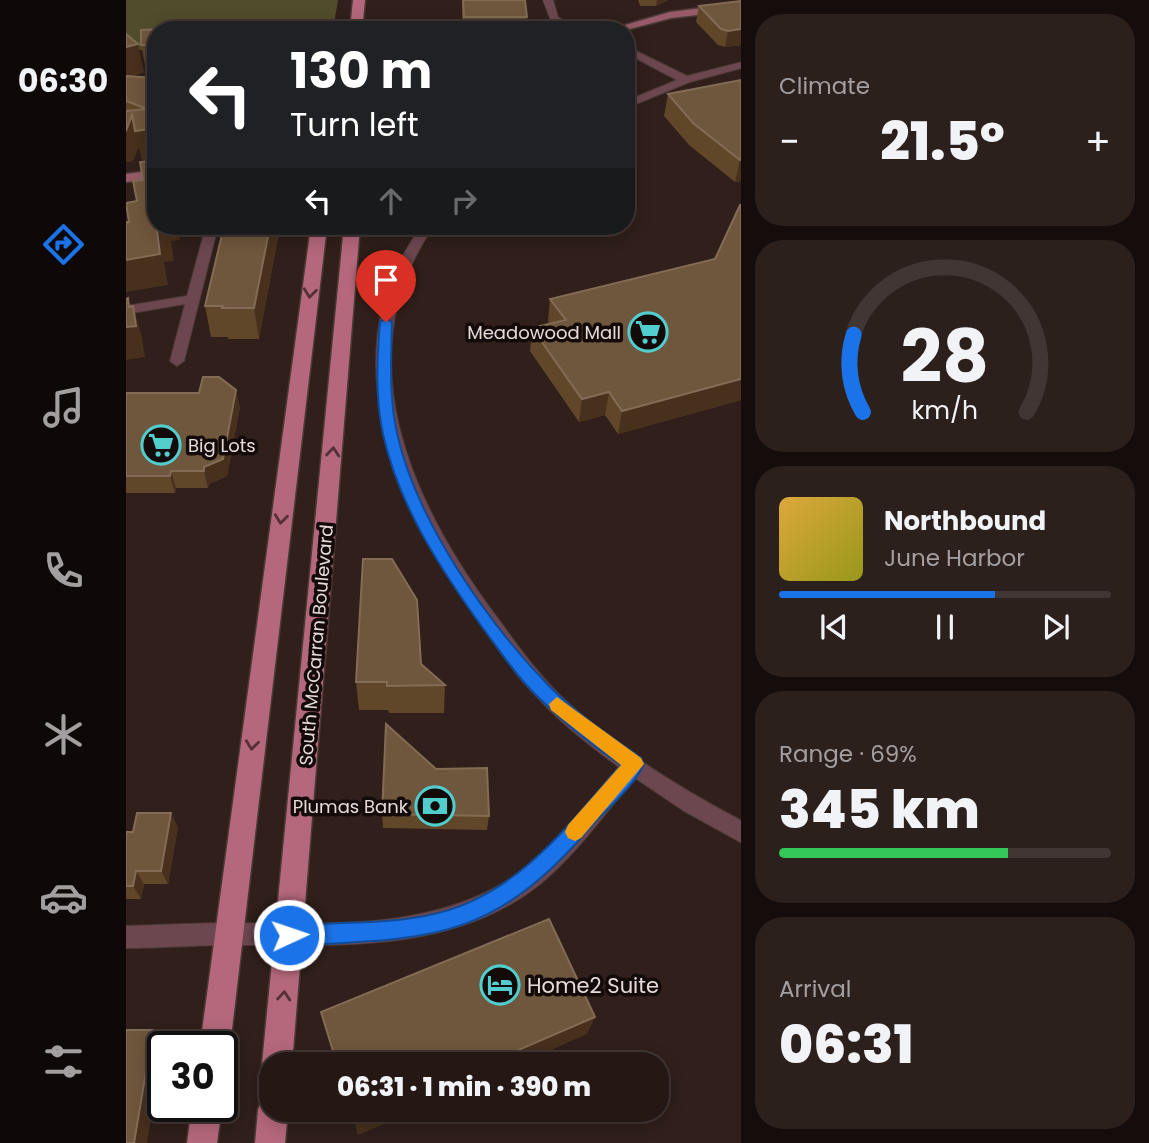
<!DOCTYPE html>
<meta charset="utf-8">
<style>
body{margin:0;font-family:Poppins,sans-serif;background:#2c201d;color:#f1f3f6;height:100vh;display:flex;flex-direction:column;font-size:26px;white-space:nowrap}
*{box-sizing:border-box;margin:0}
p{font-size:23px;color:#a39fa0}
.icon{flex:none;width:38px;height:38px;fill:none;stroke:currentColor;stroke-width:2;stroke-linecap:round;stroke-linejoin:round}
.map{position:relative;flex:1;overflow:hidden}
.panel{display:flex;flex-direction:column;gap:14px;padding:14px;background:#140d0b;width:408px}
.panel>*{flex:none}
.hud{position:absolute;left:21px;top:21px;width:488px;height:214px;border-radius:28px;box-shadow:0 4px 18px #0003,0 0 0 2px #413634;background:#202124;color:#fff;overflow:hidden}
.speed{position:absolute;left:21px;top:1031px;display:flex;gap:14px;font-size:35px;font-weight:700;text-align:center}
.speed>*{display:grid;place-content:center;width:91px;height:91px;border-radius:50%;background:#241714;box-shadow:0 4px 18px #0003,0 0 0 2px #413634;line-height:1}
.speed .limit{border:4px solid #111;border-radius:10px;background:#fff;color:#111}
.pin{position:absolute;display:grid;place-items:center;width:60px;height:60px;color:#fff;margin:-72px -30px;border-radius:50% 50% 50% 0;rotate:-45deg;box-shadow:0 0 7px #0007}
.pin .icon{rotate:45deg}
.me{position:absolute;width:77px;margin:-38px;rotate:87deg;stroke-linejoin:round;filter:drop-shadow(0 0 5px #0008)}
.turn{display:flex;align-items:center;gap:24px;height:147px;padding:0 28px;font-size:32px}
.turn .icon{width:91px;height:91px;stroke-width:2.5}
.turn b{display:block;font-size:49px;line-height:60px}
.lanes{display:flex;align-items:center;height:66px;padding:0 28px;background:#0003;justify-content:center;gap:35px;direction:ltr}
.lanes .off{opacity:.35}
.big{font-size:52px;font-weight:800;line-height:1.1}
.panel .card{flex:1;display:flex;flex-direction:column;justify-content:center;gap:10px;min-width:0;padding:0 24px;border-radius:28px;background:#2c201d}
.panel .dial{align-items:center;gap:0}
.dial svg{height:182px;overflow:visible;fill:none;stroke:#413634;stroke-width:7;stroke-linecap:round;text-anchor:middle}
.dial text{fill:#f1f3f6;stroke:none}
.song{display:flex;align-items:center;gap:21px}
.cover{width:84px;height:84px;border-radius:10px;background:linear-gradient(135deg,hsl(40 70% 55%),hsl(60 70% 35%))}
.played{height:7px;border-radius:4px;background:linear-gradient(90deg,#1a73e8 65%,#413634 65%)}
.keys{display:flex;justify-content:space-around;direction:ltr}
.heat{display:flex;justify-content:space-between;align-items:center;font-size:38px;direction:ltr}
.charge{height:10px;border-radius:5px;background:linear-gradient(90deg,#34c759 69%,#413634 0)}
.trip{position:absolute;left:133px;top:1052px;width:410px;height:70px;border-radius:28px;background:#241714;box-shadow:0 4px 18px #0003,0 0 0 2px #413634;font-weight:800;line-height:70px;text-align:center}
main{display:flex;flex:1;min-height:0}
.dock{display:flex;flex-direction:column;width:126px;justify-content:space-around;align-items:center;background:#0e0908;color:#a39fa0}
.dock .icon{width:49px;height:49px}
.dock .on{color:#1a73e8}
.dock b{font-size:32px;color:#f1f3f6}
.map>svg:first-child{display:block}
</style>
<main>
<nav class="dock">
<b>06:30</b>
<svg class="icon on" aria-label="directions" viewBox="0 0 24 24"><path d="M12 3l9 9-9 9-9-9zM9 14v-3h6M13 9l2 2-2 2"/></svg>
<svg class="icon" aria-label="music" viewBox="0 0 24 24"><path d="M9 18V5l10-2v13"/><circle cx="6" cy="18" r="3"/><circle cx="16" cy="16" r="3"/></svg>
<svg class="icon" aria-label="phone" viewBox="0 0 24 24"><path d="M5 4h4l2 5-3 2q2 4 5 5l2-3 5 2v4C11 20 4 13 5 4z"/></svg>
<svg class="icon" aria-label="climate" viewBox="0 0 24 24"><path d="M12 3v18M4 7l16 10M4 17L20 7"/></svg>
<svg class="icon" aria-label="car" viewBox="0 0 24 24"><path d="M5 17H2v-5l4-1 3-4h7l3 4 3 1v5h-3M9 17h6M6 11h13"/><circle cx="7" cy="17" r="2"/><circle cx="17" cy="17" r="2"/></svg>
<svg class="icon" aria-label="filters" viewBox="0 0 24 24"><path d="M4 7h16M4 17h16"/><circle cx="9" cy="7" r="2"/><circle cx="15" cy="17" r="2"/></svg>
</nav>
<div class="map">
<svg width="616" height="1143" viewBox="0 0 616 1143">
<rect width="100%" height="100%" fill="#301f1a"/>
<path fill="#514c2b" d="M 0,0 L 212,0 L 207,30 L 30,30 L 30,49 L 0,51 Z"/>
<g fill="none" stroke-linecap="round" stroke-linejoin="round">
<g stroke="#4a3935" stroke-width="2">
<path id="street" d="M 417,0 L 427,0 L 432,17 L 453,30 L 440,30 L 425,21 Z
M 500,46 L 561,76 L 616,62 L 616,68 L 564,82 L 500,108 L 500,101 L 551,80 L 500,53 Z
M 80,226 L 92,226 L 58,361 L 51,366 L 44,361 L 59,304 L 0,314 L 0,306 L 61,296 Z
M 296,226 L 308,226 C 217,355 286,504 370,616 C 392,646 413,676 441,702 C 492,750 553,788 616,821 L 616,843 L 558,811 L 509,778 C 478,814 450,855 413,885 C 325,954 211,945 106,945 C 71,945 35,948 0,948 L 0,926 C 36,925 71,923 107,923 C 205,923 310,932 395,872 C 433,844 462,802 493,767 C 464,746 436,724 412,698 C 389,675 372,648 353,622 C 272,509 200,353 296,226 Z"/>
</g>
<g stroke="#4a3935" stroke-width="3">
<path id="secondary" d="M 616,3 L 616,10 L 545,18 L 500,30 L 482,30 L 544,12 Z
M 30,170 L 30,178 L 0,182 L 0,174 Z"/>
</g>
<g stroke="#4a3935" stroke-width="3">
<path id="primary" d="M 227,0 L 239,0 L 236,30 L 224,30 Z
M 185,226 L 201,226 L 104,1046 L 96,1058 L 96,1046 L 74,1046 Z
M 218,226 L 234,226 L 166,1064 L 145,1064 L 145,1076 L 141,1074 L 136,1064 Z
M 145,1096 L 145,1110 L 162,1110 L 159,1143 L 129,1143 L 132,1110 L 136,1099 Z
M 66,1106 L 96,1106 L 91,1143 L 61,1143 Z"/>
</g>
<use href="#street" fill="#6d4750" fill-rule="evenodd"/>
<use href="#secondary" fill="#965a68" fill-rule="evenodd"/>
<use href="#primary" fill="#b5687b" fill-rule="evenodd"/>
</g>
<path fill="#60472a" d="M 336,0 L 399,0 L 401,17 L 400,30 L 336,30 Z
M 512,0 L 542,0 L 530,6 L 514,6 Z
M 615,1 L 615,45 L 599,47 L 592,45 L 570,22 L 573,6 Z
M 98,26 L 99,30 L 30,30 L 30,73 L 21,74 L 15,45 L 15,30 Z
M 0,34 L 18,72 L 3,77 L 30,78 L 30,158 L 16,160 L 13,146 L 7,161 L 0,162 Z
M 615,80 L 615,181 L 609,182 L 563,145 L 538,116 L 542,94 Z
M 98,226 L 154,226 L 133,339 L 102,339 L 102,337 L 85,337 L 79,306 Z
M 589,259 L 615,400 L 492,434 L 479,415 L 453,422 L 404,351 L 406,328 L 423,324 L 422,321 L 424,299 Z
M 0,393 L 114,407 L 101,476 L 83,484 L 82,488 L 50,488 L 49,493 L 0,493 Z
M 295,664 L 319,685 L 318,713 L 263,713 L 262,710 L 233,710 L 230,682 Z
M 310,769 L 363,816 L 361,830 L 257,828 L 256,814 Z
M 52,827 L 42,884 L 18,884 L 15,899 L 0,899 L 0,832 Z"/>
<path fill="#47301c" d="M 531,0 L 542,0 L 530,6 Z
M 615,29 L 615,45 L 599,47 L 602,31 Z
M 12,44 L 18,72 L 0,77 L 0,47 Z
M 6,115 L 30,128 L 30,158 L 16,160 L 13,146 L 7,161 L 0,162 L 0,131 Z
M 614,160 L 615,160 L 615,181 L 609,182 Z
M 40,226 L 51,226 L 54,240 L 45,241 L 48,261 L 38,262 L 42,285 L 0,292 L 0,260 L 31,231 Z
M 144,226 L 154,226 L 133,339 L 128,308 Z
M 2,298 L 10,326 L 7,306 L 16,337 L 19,357 L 0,360 L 0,327 L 3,307 Z
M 615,379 L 615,400 L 492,434 L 496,411 Z
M 110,390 L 114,407 L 101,476 L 83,484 L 82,488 L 78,471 L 78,467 Z
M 483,392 L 479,415 L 453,422 L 456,399 Z
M 45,471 L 50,488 L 49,493 L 44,476 Z
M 45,813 L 52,827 L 42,884 L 35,871 Z
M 10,871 L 18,884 L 15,899 L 7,886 Z
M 469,1017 L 461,1034 L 394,1064 L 360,1064 Z
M 27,1030 L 37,1043 L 21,1143 L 8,1143 Z
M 255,1110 L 290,1110 L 232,1135 L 228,1121 Z"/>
<path fill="#6f573d" stroke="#826c55" stroke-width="2" d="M 337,0 L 399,0 L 401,17 L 338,17 Z
M 615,1 L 615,29 L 602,31 L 595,29 L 573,6 Z
M 181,20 L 180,30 L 144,30 L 146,22 Z
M 98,26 L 97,30 L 30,30 L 30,45 L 15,45 L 15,30 Z
M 0,34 L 12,44 L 0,47 Z
M 0,76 L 30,78 L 30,128 L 9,131 L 6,115 L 0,131 L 0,111 L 21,109 L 0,101 Z
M 615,80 L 615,160 L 614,160 L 567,123 L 542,94 Z
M 30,160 L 30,226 L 40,226 L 41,230 L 31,231 L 34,254 L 0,260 L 0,222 L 3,222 L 0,203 L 11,201 L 7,181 L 17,180 L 14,162 Z
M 614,205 L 615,205 L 615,379 L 496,411 L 483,392 L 456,399 L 406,328 L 440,320 L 424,299 L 589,259 Z
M 98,226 L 144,226 L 128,308 L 96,308 L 97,306 L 79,306 Z
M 2,298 L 3,307 L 7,306 L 10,326 L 0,327 L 0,299 Z
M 77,377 L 93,377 L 110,390 L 97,459 L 78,467 L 78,471 L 45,471 L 44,476 L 0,476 L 0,393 L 73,393 Z
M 237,559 L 266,559 L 291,600 L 295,664 L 319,685 L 261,686 L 261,682 L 230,682 Z
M 260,724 L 310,769 L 361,768 L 363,816 L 256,814 Z
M 11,813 L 45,813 L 35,871 L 10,871 L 7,886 L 0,886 L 0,832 L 7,832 Z
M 423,919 L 469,1017 L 360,1064 L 211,1064 L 195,1012 Z
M 0,1030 L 27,1030 L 8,1143 L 0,1143 Z
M 225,1110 L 255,1110 L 228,1121 Z"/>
<defs><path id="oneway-chevron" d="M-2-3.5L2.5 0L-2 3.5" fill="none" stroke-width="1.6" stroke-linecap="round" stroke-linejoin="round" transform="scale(1.75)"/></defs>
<g stroke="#543037">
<use href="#oneway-chevron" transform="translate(184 293) rotate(97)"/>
<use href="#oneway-chevron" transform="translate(207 452) rotate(-85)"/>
<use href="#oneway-chevron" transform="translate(155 519) rotate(97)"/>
<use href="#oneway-chevron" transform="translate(126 745) rotate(97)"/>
<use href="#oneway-chevron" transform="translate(158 996) rotate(-85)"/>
</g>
<path fill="#1a73e8" stroke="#114b97" stroke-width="2" d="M 260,318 L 266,322 C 265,359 263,397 271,433 C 290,520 361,622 423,686 C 450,713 483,736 515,758 L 518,764 C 507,788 480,809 463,829 C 364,943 304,938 163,946 L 156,942 L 153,935 L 156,928 L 163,925 C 212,922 264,925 312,913 C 393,893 443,824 495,765 C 466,745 438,723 413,698 C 391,677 374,651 356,627 C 314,568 273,506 257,434 C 249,397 251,359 254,322 Z"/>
<path fill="#f59e0b" d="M 431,697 L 515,758 L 518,764 L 455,838 L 449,841 L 442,838 L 439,832 L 442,825 L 495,765 L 425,710 L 423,704 Z"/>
<defs>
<g id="supermarket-ring" transform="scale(2.0125)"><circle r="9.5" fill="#130b09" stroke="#52cdce" stroke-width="1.5"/><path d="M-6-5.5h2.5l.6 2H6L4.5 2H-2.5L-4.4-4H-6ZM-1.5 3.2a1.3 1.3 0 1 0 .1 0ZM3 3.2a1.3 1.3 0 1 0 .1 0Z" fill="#52cdce"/></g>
<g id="bank-ring" transform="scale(2.0125)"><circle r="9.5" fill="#130b09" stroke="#52cdce" stroke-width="1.5"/><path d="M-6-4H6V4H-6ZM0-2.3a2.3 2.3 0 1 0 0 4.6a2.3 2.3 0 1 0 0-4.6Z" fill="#52cdce"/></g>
<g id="hotel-ring" transform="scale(2.0125)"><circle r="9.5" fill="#130b09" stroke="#52cdce" stroke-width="1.5"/><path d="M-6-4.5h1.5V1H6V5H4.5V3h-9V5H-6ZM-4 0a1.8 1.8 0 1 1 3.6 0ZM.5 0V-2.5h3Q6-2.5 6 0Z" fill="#52cdce"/></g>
</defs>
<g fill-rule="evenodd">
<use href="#supermarket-ring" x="522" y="332"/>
<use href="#supermarket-ring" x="35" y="445"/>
<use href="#bank-ring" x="309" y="806"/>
<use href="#hotel-ring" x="374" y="985"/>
</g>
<g text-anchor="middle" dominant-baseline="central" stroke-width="7" stroke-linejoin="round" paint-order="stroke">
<g font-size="18" fill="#e7dbd8" stroke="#130b09" text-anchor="end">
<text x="495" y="332">Meadowood Mall</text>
<text x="62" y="445" text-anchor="start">Big Lots</text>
<text x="282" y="806">Plumas Bank</text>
</g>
<g font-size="18" fill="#e7dbd8" stroke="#130b09">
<text transform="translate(190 645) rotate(-85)">South McCarran Boulevard</text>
</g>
<g font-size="21" fill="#e7dbd8" stroke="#130b09" text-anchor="start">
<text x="401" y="985">Home2 Suite</text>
</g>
</g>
</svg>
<div class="speed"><div class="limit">30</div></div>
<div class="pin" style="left:260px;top:322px;background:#d93025"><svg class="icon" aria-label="arrive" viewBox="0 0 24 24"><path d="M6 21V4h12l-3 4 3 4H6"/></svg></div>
<svg class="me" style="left:163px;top:935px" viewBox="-20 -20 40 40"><circle r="17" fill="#1a73e8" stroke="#fff" stroke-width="3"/><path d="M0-11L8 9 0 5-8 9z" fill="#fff"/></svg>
<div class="trip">06:31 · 1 min · 390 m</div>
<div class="hud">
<div class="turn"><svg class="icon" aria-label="left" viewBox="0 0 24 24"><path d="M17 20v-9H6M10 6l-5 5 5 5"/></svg><div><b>130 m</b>Turn left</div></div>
<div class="lanes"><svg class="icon" aria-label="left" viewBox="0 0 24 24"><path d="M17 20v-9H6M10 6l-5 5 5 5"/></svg><svg class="icon off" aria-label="ahead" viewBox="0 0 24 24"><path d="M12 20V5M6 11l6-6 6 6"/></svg><svg class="icon off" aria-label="right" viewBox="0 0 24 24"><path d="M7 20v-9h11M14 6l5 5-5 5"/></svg></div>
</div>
</div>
<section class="panel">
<div class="card"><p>Climate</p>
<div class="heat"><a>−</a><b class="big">21.5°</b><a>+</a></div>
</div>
<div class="card dial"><svg viewBox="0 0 100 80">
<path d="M14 69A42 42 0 1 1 86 69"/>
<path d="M14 69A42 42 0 0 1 10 35" stroke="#1a73e8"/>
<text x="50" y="56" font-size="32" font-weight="700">28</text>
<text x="50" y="72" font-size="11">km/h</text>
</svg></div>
<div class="card">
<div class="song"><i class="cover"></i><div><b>Northbound</b><p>June Harbor</p></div></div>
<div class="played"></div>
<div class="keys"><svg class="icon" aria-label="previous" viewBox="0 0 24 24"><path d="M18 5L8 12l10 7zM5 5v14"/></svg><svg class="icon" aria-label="pause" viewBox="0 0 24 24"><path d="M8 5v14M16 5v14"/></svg><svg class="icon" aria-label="next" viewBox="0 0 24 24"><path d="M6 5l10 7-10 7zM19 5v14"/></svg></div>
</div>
<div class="card"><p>Range · 69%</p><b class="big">345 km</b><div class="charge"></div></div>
<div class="card"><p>Arrival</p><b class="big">06:31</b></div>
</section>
</main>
